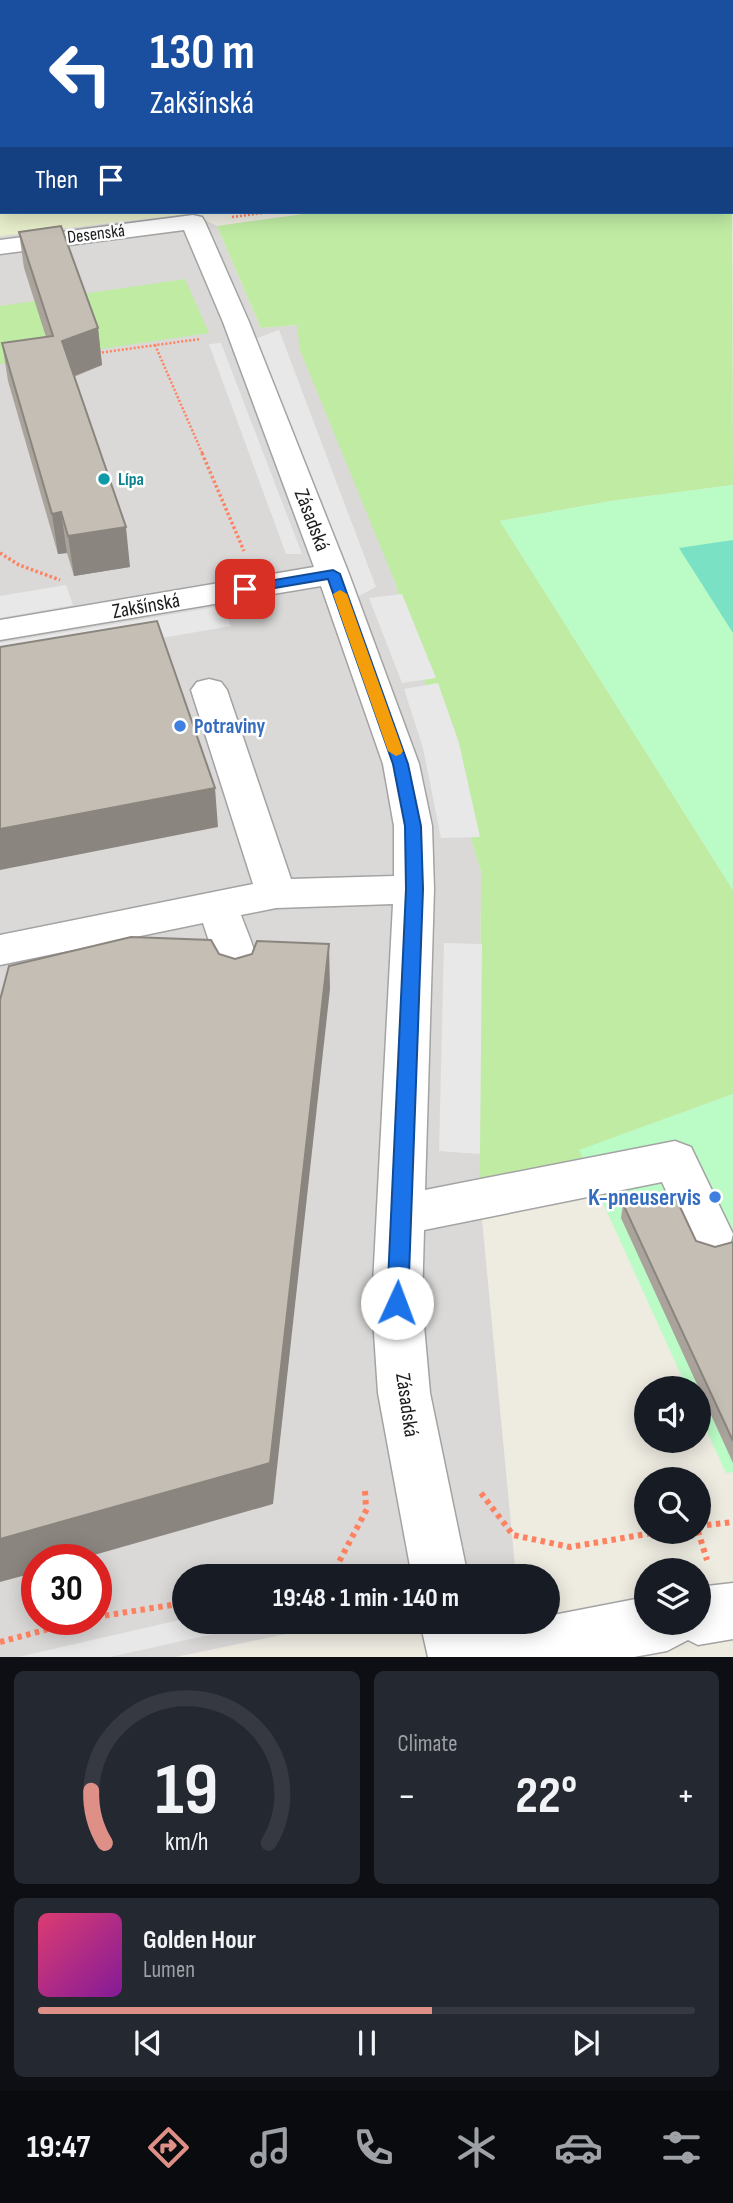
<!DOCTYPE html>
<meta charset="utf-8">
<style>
body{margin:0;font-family:"Sofia Sans Condensed",sans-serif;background:#242831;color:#f1f3f6;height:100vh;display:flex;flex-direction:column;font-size:26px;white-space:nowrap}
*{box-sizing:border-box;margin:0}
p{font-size:23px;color:#9ea1a6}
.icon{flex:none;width:38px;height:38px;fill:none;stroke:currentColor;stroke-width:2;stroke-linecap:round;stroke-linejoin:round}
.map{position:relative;height:1657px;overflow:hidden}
.sheet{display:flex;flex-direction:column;gap:14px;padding:14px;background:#0d0f14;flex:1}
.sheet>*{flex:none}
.banner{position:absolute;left:0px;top:0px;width:733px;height:214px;box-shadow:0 4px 18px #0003;background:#1a4fa0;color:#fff;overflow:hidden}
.buttons{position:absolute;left:634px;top:1376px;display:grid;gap:14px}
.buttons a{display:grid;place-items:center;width:77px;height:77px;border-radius:50%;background:#171b24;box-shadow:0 4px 18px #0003;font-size:35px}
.speed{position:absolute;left:21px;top:1544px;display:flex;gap:14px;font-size:35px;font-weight:700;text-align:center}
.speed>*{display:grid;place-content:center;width:91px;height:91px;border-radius:50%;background:#171b24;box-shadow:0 4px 18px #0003;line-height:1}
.speed .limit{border:10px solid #d22;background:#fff;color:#111}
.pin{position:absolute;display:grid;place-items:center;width:60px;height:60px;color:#fff;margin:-30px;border-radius:14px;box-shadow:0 4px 10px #0006}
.me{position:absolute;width:77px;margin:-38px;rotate:2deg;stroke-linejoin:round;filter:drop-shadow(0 0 5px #0008)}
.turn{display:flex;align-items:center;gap:24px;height:147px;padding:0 35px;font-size:32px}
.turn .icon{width:91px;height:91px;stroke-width:2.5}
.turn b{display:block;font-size:49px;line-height:60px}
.then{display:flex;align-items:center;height:66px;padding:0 35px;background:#0003;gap:14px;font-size:26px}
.big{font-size:52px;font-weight:700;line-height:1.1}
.sheet .widget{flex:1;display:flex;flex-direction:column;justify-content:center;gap:10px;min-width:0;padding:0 24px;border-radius:10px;background:#242831}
.sheet .dial{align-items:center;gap:0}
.dial svg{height:182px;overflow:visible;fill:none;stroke:#363941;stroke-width:7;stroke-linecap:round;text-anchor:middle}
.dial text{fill:#f1f3f6;stroke:none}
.song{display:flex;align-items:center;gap:21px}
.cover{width:84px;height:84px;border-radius:10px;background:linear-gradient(135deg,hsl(340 70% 55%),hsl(290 70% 35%))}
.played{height:7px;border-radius:4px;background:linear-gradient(90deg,#de9087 60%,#363941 60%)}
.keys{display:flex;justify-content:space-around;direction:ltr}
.heat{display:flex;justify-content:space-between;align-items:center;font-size:38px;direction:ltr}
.sheet .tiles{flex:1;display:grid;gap:14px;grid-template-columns:1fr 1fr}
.widget:last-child{grid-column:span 2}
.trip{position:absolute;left:172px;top:1564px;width:388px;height:70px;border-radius:35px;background:#171b24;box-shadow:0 4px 18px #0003;font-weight:700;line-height:70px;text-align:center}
.menu{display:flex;height:112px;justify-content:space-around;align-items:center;background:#090b0e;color:#9ea1a6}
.menu .icon{width:49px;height:49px}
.menu .selected{color:#de9087}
.menu b{font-size:32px;color:#f1f3f6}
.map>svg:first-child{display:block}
</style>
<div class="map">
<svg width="733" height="1657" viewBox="0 0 733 1657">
<rect width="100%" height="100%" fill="#eeebe1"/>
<path fill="#dad9d8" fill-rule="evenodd" d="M 191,213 L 217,226 L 261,328 L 297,325 L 395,582 L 481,872 L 479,1188 L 516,1577 L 184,1577 L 184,1622 L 343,1622 L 176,1657 L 0,1657 L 0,236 ZM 37,1559 L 96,1559 L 96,1619 L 37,1619 Z"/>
<path fill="#e7eeca" d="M 0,0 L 422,0 L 427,2 L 2,2 L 2,212 L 204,212 L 0,236 Z"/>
<path fill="#bfeba3" d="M 732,166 L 733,485 L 611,501 L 500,521 L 733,890 L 733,1094 L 580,1150 L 586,1164 L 479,1188 L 481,872 L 395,582 L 300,350 L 297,325 L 261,328 L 217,226 L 318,212 L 732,212 Z
M 185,279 L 209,333 L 0,364 L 0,306 Z"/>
<path fill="#bafbc6" d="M 733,485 L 733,890 L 500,521 L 611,501 Z
M 733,1094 L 733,1472 L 726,1473 L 698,1412 L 698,1388 L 687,1388 L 579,1150 Z"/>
<path fill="#7ae1c5" d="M 733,540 L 733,633 L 679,548 Z"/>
<path fill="#e8e8e8" d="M 279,330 L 376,587 L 353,599 L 253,340 Z
M 221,343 L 302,554 L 286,554 L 209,344 Z
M 66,585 L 73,605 L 0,618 L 0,596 Z
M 402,594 L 436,678 L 402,683 L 369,598 Z
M 222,606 L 231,626 L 0,666 L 0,643 Z
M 438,683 L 459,743 L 480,837 L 441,838 L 423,748 L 404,689 Z
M 444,943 L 482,944 L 480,1154 L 439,1151 Z
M 184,1619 L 184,1622 L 244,1622 L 245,1627 L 110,1657 L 18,1657 Z"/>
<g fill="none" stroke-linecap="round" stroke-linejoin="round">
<g stroke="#a3a3a3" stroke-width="3">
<path id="minor" d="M 193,215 L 202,217 L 205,222 L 249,322 L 349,574 L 419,764 L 432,826 L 434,889 L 425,1190 L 675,1141 L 691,1147 L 733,1234 L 728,1253 L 711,1259 L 694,1253 L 662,1182 L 424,1230 L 422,1303 L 430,1393 L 468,1577 L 412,1577 L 378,1393 L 372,1303 L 393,904 L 276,908 L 241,915 C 250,940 267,972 254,996 L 239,1001 L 224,996 L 218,985 L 214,956 L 203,923 L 0,965 L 0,935 L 253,884 L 191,690 L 197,682 L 209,679 L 221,682 L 227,690 L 291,879 L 394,876 L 394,826 L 383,764 L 321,586 L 0,640 L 0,620 L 314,567 L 223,322 L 184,230 L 0,254 L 0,240 Z
M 733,1583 L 733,1639 L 698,1645 L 688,1640 L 667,1651 L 634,1657 L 428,1657 L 420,1622 L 478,1622 L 479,1629 L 513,1622 L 548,1622 L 548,1616 L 646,1597 L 646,1622 L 698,1622 L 698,1587 Z"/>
</g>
<g stroke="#dd1d49" stroke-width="3">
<path id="highway" d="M 444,0 L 467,0 L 468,2 L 445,2 Z
M 489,0 L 513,0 L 514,2 L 490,2 Z
M 732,68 L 733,68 L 733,80 L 732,80 Z"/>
</g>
<path stroke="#ff8260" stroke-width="2.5" stroke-dasharray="2 2" stroke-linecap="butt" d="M 232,217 L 270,212
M 155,345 L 203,455
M 98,353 L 200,339"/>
<path stroke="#ff8260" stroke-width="3.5" stroke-dasharray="2.5 2.5" stroke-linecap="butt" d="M 202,453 L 244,551
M 0,553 L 19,565 L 60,580"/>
<path stroke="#ff8260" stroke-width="6" stroke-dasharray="4.5 4.5" stroke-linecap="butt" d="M 365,1491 L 366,1508
M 481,1493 L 513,1535 L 570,1547 L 664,1531
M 698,1526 L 733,1522
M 698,1531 L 707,1560
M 331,1577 L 368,1507
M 96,1617 L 184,1603
M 0,1642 L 86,1619"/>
<use href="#minor" fill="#fff" fill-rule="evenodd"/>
<use href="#highway" fill="#e9848c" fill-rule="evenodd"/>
</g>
<path fill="#a9a39b" d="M 19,232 L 98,328 L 102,365 L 74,377 L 130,567 L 74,576 L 67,553 L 58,554 L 8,381 L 2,343 L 46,337 L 24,268 Z
M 623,1204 L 696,1241 L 715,1247 L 733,1242 L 733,1463 L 621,1218 Z"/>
<path fill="#8a857e" d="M 98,328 L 102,365 L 66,379 L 62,341 Z
M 61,512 L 67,553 L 58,554 L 52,514 Z
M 126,527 L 130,567 L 74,576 L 68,536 Z
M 215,788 L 218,827 L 0,870 L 0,829 Z
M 329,944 L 330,989 L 273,1504 L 80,1559 L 37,1559 L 37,1572 L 0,1582 L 0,1539 Z"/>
<path fill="#c5beb4" stroke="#8a857e" stroke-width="2" d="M 61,226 L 98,328 L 62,341 L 126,527 L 68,536 L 61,512 L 52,514 L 2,343 L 53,336 L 19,232 Z
M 157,621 L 215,788 L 0,829 L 0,647 Z
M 131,937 L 211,940 L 219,954 L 235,959 L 252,954 L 257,941 L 329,944 L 270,1463 L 0,1539 L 0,1000 L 9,966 Z
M 673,1192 L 696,1241 L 715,1247 L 733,1242 L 733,1441 L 623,1204 Z"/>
<path fill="#1a73e8" stroke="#114b97" stroke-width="2" d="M 333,570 L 340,574 L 408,764 L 421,826 L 423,889 L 408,1303 L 405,1309 L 397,1312 L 390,1309 L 387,1303 L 406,889 L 405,826 L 393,764 L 328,579 L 245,593 L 238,589 L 245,585 Z"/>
<path fill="#f59e0b" d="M 340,590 L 347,594 L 403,751 L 401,754 L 396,756 L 388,751 L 333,594 Z"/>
<circle fill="#0f9aa8" stroke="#fff" stroke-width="2.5" cx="104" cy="479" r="7"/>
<g fill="#3f7fe0" stroke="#fff" stroke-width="2.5">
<circle cx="180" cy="726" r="7"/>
<circle cx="715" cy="1197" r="7"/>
</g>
<g text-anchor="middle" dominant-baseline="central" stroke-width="5" stroke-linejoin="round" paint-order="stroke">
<g font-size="18" fill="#1c1c1c" stroke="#fff">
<text transform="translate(96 234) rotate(-7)">Desenská</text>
</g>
<g font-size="18" font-weight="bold" fill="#0d838f" stroke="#fff" text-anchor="start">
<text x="118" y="479">Lípa</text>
</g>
<g font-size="21" fill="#1c1c1c" stroke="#fff">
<text transform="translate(312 520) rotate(69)">Zásadská</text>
<text transform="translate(146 606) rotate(-10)">Zakšínská</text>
<text transform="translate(407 1405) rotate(82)">Zásadská</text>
</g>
<g font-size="21" font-weight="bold" fill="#366cbe" stroke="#fff" text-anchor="start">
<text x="194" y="726">Potraviny</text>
</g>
<g font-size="24" font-weight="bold" fill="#366cbe" stroke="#fff" text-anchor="end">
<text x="701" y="1197">K-pneuservis</text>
</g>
</g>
</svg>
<div class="buttons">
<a><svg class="icon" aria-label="sound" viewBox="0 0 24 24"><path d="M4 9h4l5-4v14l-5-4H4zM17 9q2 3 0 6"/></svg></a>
<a><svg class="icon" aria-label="search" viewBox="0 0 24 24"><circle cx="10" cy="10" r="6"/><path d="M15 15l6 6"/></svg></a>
<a><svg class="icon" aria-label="layers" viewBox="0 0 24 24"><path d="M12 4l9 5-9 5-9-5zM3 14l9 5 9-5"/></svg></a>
</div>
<div class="speed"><div class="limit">30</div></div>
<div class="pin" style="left:245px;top:589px;background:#d93025"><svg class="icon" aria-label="arrive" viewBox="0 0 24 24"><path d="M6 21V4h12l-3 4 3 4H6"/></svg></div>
<svg class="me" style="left:397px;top:1303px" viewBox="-20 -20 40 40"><circle r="19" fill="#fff"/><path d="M0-13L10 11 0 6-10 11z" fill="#1a73e8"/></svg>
<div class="trip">19:48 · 1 min · 140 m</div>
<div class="banner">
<div class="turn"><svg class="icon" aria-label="left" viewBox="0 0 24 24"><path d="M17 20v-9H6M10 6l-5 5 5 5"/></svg><div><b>130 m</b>Zakšínská</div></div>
<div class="then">Then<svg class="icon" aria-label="arrive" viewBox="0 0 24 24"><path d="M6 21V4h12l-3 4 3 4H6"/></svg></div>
</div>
</div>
<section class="sheet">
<div class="tiles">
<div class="widget dial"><svg viewBox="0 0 100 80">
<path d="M14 69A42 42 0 1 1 86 69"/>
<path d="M14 69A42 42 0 0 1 8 46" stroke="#de9087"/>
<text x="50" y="56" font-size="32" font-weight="700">19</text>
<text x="50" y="72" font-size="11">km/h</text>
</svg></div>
<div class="widget"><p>Climate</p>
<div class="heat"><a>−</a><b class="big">22°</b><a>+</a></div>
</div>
<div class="widget">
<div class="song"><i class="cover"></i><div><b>Golden Hour</b><p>Lumen</p></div></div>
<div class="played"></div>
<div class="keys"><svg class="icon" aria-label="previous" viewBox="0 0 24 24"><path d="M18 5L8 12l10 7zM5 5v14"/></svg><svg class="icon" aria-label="pause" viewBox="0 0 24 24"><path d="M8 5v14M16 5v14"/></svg><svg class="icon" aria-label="next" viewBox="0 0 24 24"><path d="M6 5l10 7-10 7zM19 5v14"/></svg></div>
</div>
</div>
</section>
<nav class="menu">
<b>19:47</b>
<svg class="icon selected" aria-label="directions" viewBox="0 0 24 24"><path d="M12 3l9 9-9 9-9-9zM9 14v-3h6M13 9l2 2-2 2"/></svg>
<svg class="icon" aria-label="music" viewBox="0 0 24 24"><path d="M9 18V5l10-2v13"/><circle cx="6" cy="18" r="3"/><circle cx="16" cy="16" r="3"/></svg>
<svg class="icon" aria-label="phone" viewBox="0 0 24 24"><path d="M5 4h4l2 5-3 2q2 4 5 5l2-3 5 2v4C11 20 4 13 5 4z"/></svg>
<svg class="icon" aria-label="climate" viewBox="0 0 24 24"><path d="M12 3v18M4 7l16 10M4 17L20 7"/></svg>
<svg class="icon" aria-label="car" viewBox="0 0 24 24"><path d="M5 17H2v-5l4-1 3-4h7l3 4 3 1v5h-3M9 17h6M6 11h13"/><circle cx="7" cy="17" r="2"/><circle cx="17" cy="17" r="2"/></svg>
<svg class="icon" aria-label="filters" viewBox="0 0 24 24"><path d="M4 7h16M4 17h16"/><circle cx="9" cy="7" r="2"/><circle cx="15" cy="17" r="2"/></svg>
</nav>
